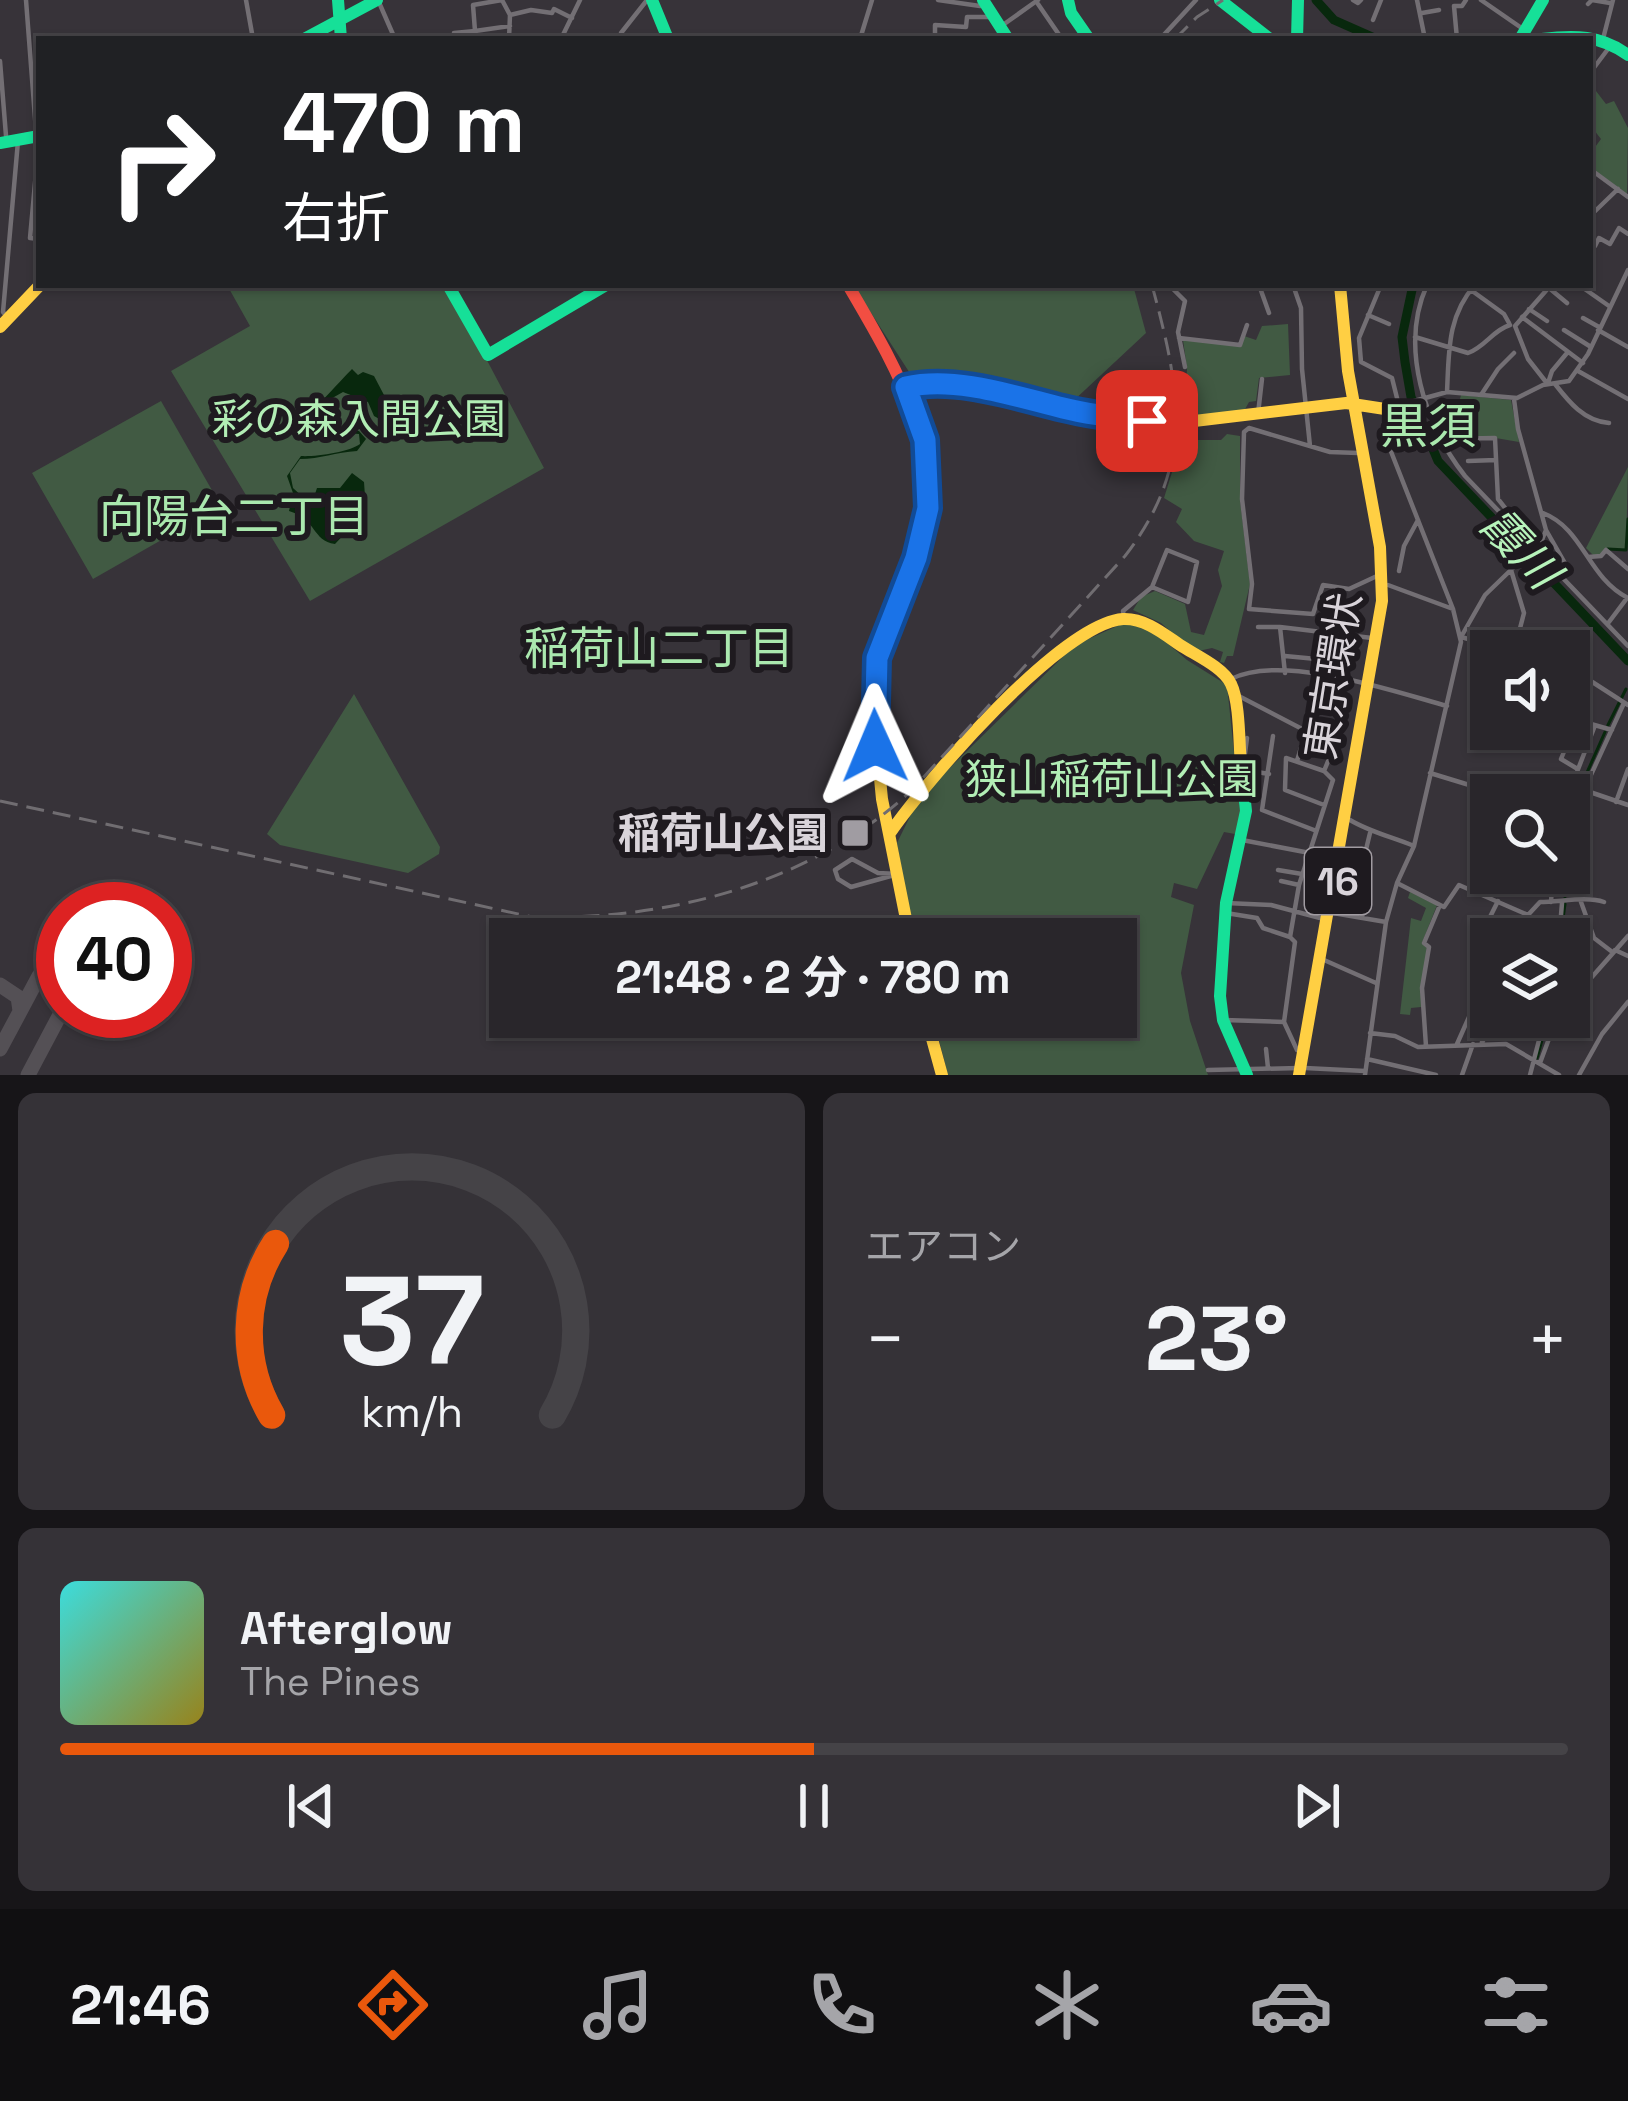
<!DOCTYPE html>
<html lang="ja">
<meta charset="utf-8">
<style>
body{margin:0;font-family:"Space Grotesk","Noto Sans JP",sans-serif;background:#353237;color:#f1f3f6;height:100vh;display:flex;flex-direction:column;font-size:45px;white-space:nowrap}
*{box-sizing:border-box;margin:0}
p{font-size:39px;color:#a5a5a9}
.icon{flex:none;width:66px;height:66px;fill:none;stroke:currentColor;stroke-width:2;stroke-linecap:round;stroke-linejoin:round}
.map{position:relative;height:1075px;overflow:hidden}
.drawer{display:flex;flex-direction:column;gap:18px;padding:18px;background:#171518;flex:1}
.drawer>*{flex:none}
.top-card{position:absolute;left:36px;top:36px;width:1557px;height:252px;border-radius:0px;box-shadow:0 3px 9px #0004,0 0 0 3px #454347;background:#202124;color:#fff;overflow:hidden}
.fabs{position:absolute;left:1470px;top:630px;display:grid;gap:24px}
.fabs a{display:grid;place-items:center;width:120px;height:120px;border-radius:0px;background:#29262b;box-shadow:0 3px 9px #0004,0 0 0 3px #454347;font-size:60px}
.speed{position:absolute;left:36px;top:882px;display:flex;gap:24px;font-size:60px;font-weight:700;text-align:center}
.speed>*{display:grid;place-content:center;width:156px;height:156px;border-radius:50%;background:#29262b;box-shadow:0 3px 9px #0004,0 0 0 3px #454347;line-height:1}
.speed .limit{border:18px solid #d22;background:#fff;color:#111}
.pin{position:absolute;display:grid;place-items:center;width:102px;height:102px;color:#fff;margin:-51px;border-radius:24px;box-shadow:0 6px 18px #0006}
.me{position:absolute;width:132px;margin:-66px;rotate:359deg;stroke-linejoin:round;filter:drop-shadow(0 0 9px #0008)}
.turn{display:flex;align-items:center;gap:42px;height:252px;padding:0 48px;font-size:54px}
.turn .icon{width:156px;height:156px;stroke-width:2.5}
.turn b{display:block;font-size:84px;line-height:102px}
.big{font-size:90px;font-weight:700;line-height:1.1}
.drawer .widget{flex:1;display:flex;flex-direction:column;justify-content:center;gap:18px;min-width:0;padding:0 42px;border-radius:18px;background:#353237}
.drawer .dial{align-items:center;gap:0}
.dial svg{height:312px;overflow:visible;fill:none;stroke:#454347;stroke-width:7;stroke-linecap:round;text-anchor:middle}
.dial text{fill:#f1f3f6;stroke:none}
.song{display:flex;align-items:center;gap:36px}
.cover{width:144px;height:144px;border-radius:18px;background:linear-gradient(135deg,hsl(180 70% 55%),hsl(50 70% 35%))}
.played{height:12px;border-radius:6px;background:linear-gradient(90deg,#ea580c 50%,#454347 50%)}
.keys{display:flex;justify-content:space-around;direction:ltr}
.heat{display:flex;justify-content:space-between;align-items:center;font-size:66px;direction:ltr}
.drawer .tiles{flex:1;display:grid;gap:18px;grid-template-columns:1fr 1fr}
.widget:last-child{grid-column:span 2}
.trip{position:absolute;left:489px;top:918px;width:648px;height:120px;border-radius:0px;background:#29262b;box-shadow:0 3px 9px #0004,0 0 0 3px #454347;font-weight:700;line-height:120px;text-align:center}
.tabs{display:flex;height:192px;justify-content:space-around;align-items:center;background:#100f11;color:#a5a5a9}
.tabs .icon{width:84px;height:84px}
.tabs .selected{color:#ea580c}
.tabs b{font-size:54px;color:#f1f3f6}
.map>svg:first-child{display:block}
</style>
<div class="map">
<svg width="1628" height="1075" viewBox="0 0 1628 1075">
<rect width="100%" height="100%" fill="#373339"/>
<path fill="#415a43" d="M 1596,91 L 1606,104 L 1614,101 L 1628,128 L 1627,194 L 1590,167 L 1590,154 L 1601,139 L 1590,125 L 1590,96 Z
M 227,285 L 447,285 L 544,468 L 310,601 L 171,371 L 250,326 Z
M 853,285 L 1133,285 L 1146,333 L 1071,403 L 1003,387 L 913,378 Z
M 1288,324 L 1290,375 L 1259,378 L 1256,401 L 1249,402 L 1244,411 L 1185,418 L 1187,368 L 1183,340 L 1240,346 L 1244,336 L 1256,340 L 1262,326 Z
M 1461,395 L 1511,400 L 1519,442 L 1484,436 L 1455,437 L 1452,430 Z
M 161,401 L 221,506 L 93,579 L 32,473 Z
M 1227,434 L 1240,436 L 1240,500 L 1250,584 L 1233,656 L 1227,656 L 1224,663 L 1220,662 L 1223,652 L 1212,648 L 1194,652 L 1161,623 L 1133,610 L 1141,597 L 1155,591 L 1185,604 L 1191,632 L 1204,635 L 1222,586 L 1218,570 L 1224,551 L 1194,541 L 1176,522 L 1182,509 L 1164,498 L 1182,440 L 1221,440 Z
M 1628,467 L 1626,550 L 1606,548 L 1600,555 L 1593,555 L 1586,548 Z
M 1124,623 L 1152,630 L 1187,660 L 1227,685 L 1241,820 L 1235,834 L 1224,832 L 1197,889 L 1174,883 L 1171,897 L 1194,905 L 1181,973 L 1190,1021 L 1208,1075 L 948,1075 L 933,1017 L 1116,1017 L 1116,939 L 914,939 L 897,843 L 919,798 L 1075,645 Z
M 354,694 L 440,847 L 439,854 L 408,873 L 280,845 L 267,834 Z
M 1410,892 L 1437,905 L 1422,943 L 1427,947 L 1421,1007 L 1411,1008 L 1410,1015 L 1400,1014 L 1411,918 L 1421,921 L 1426,908 L 1408,898 Z"/>
<path fill="#08280d" d="M 352,369 L 358,375 L 363,372 L 374,376 L 384,395 L 404,400 L 393,418 L 383,421 L 374,416 L 368,402 L 343,392 L 318,406 L 320,416 L 342,431 L 359,431 L 366,439 L 357,451 C 336,452 320,459 300,459 L 290,473 L 293,488 L 305,499 L 314,497 L 317,488 L 340,488 L 352,473 L 364,482 L 366,511 L 335,544 C 312,541 317,519 289,511 L 293,493 L 287,476 L 301,456 C 315,457 350,452 360,444 L 359,434 C 343,433 323,425 315,409 C 317,406 349,372 352,369 Z"/>
<g fill="none" stroke-linecap="round" stroke-linejoin="round">
<path stroke="#08280d" stroke-width="3" d="M 1608,549 L 1626,550 L 1628,519
M 1608,725 L 1626,689
M 1581,786 L 1605,732
M 1569,847 L 1579,793
M 1565,897 L 1567,873
M 1562,926 L 1565,904
M 1543,1037 L 1548,1017
M 1537,1058 L 1542,1040"/>
<path stroke="#08280d" stroke-width="9" d="M 1316,0 L 1334,20 L 1377,39
M 1413,285 L 1402,337 L 1405,362 L 1411,397 L 1438,461 L 1628,661"/>
<path stroke="#545055" stroke-width="15" d="M 0,985 L 18,997 L 20,1011
M 0,1049 L 39,976
M 28,1075 L 63,1009"/>
<path stroke="#736f74" stroke-width="4.5" d="M 26,0 L 36,131
M 246,0 L 253,39
M 378,0 L 395,39
M 502,0 L 473,5 L 475,31 L 510,26
M 502,0 L 510,15 L 509,39
M 938,0 L 980,6 L 986,4
M 1353,0 L 1358,3 L 1361,0
M 1417,0 L 1425,39
M 1481,0 L 1523,29
M 1038,4 L 1062,39
M 1588,4 L 1592,0 L 1610,3
M 1422,13 L 1439,10
M 510,15 L 531,10 L 552,13 L 554,9 L 572,18
M 1373,20 L 1381,0
M 1000,27 L 1038,0
M 454,33 L 475,31
M 58,36 L 133,37
M 561,39 L 580,0
M 622,39 L 621,33 L 647,0
M 860,39 L 872,0
M 935,39 L 935,25 L 966,27 L 967,17 L 990,17
M 1160,39 L 1196,0
M 1457,39 L 1454,6 L 1462,6 L 1466,0
M 1603,39 L 1613,0
M 0,61 L 6,136
M 1590,73 L 1608,49
M 39,139 L 30,238 L 39,239
M 1590,169 L 1628,197
M 1590,216 L 1618,189
M 1595,246 L 1599,238 L 1610,244 L 1619,228 L 1628,234
M 39,265 L 39,282
M 1175,285 L 1173,289 L 1185,301 L 1178,332 L 1185,367
M 1259,285 L 1269,313
M 1293,285 L 1301,308 L 1302,369 L 1310,446
M 1381,285 L 1359,338 L 1361,362 L 1392,378 L 1399,406
M 1427,285 C 1399,347 1425,425 1465,476 L 1628,646
M 1464,285 L 1504,314 L 1509,323
M 1579,285 L 1609,306
M 1549,288 L 1567,303
M 1529,309 L 1547,321
M 1368,315 L 1389,324
M 1522,317 L 1583,363
M 8,318 L 3,312 L 18,141
M 1583,318 L 1599,327
M 1564,330 L 1591,347
M 1598,330 L 1628,347
M 1415,337 L 1468,353 C 1485,347 1493,330 1510,325
M 1179,338 L 1240,345 L 1247,325
M 1578,371 L 1628,399
M 1546,382 L 1528,359 L 1515,326 L 1551,285
M 1548,383 L 1552,371 L 1567,353
M 1555,384 C 1569,402 1584,421 1609,423
M 1447,392 C 1449,353 1447,316 1475,285
M 1481,395 L 1498,369 L 1514,353
M 1258,414 L 1262,379
M 1442,439 L 1495,438 L 1498,499 L 1532,542
M 1358,453 L 1330,452 L 1249,428 L 1244,432 L 1242,499 L 1252,584 L 1249,609 L 1313,614 L 1323,585 L 1349,589 L 1377,576
M 1468,461 L 1496,460
M 1543,513 C 1584,529 1587,577 1628,598
M 1546,530 L 1566,565
M 1588,557 L 1601,556 L 1606,550 L 1628,569
M 1511,570 L 1524,613 L 1514,651
M 1399,571 L 1404,546 L 1418,520
M 1388,585 L 1453,609
M 1124,619 L 1123,611 L 1152,587 L 1167,550 L 1197,562 L 1188,602 L 1152,587
M 1609,622 L 1627,598
M 1258,627 L 1280,627
M 1461,637 L 1485,595 L 1542,540 L 1546,530 L 1518,429 L 1514,399
M 1461,637 L 1512,651
M 1562,642 L 1567,651
M 1285,656 L 1327,660
M 1569,656 L 1572,668
M 1569,667 L 1628,705
M 1285,673 L 1280,627 L 1372,638
M 1231,679 C 1282,653 1393,691 1447,706
M 1233,693 L 1306,731 L 1297,761
M 1273,736 L 1262,810 L 1314,830
M 1244,761 L 1247,738
M 1576,768 L 1561,759 L 1577,720 L 1612,730
M 1245,770 L 1269,774
M 1430,773 L 1502,795
M 1570,790 L 1594,728
M 1584,790 L 1624,703
M 1559,795 L 1584,790 L 1628,805
M 1616,802 L 1628,769
M 1324,805 L 1285,790 L 1286,758 L 1324,771
M 1350,820 C 1370,832 1392,837 1414,846
M 1242,840 L 1336,858
M 1491,843 L 1485,853 L 1491,856
M 852,859 L 878,873 L 898,874 L 851,887 L 838,879 L 835,870 Z
M 1278,870 L 1302,874
M 1522,873 L 1525,875
M 1281,881 L 1299,885
M 1397,883 L 1444,907 L 1459,885 L 1528,915 L 1540,902 C 1560,902 1587,896 1604,902
M 1551,902 L 1553,873
M 1581,902 L 1594,938 L 1611,951
M 1226,903 L 1271,905 L 1320,918
M 1226,913 L 1257,918 L 1263,928 L 1290,937
M 1333,913 L 1386,922
M 1362,918 L 1365,899 L 1355,895 L 1370,833
M 1535,932 L 1549,939
M 1559,939 L 1562,903
M 1491,949 L 1478,941 L 1498,901
M 1615,950 L 1628,956
M 1324,960 L 1376,983
M 1569,1003 L 1628,936
M 1224,1020 L 1284,1022
M 1370,1033 L 1395,1036 L 1418,1047 L 1506,1044 L 1559,1075
M 1482,1042 L 1499,1017
M 1457,1044 L 1473,1008 L 1480,1005 L 1491,981
M 1426,1046 L 1422,988 L 1429,947 L 1424,943 L 1440,905
M 1266,1049 L 1268,1068
M 1297,1050 L 1284,1022 L 1295,942 L 1290,937 L 1299,885 L 1333,780 L 1324,771 L 1336,742
M 1367,1059 L 1436,1075
M 1540,1063 L 1557,1017
M 1305,1068 L 1365,1071
M 1208,1070 L 1299,1068
M 1365,1075 L 1386,922 L 1397,883 L 1414,846 L 1461,642 L 1453,609 L 1390,449 L 1385,409 L 1447,392 L 1517,398 L 1543,385 L 1569,381 L 1588,354 L 1628,270
M 1462,1075 L 1473,1044
M 1530,1075 L 1545,1017
M 1579,1075 L 1602,1034 L 1628,1002"/>
<path stroke="#16e098" stroke-width="12" d="M 338,0 L 341,39
M 652,0 L 668,39
M 983,0 L 1008,39
M 1068,0 L 1071,13 L 1089,39
M 1220,0 L 1270,39
M 304,39 L 377,0
M 1297,39 L 1298,0
M 1520,39 L 1543,0
M 1542,39 C 1574,35 1601,35 1628,55
M 0,143 L 39,136
M 448,285 L 488,355 L 606,285
M 1241,766 L 1246,811 L 1226,903 L 1220,996 L 1223,1020 L 1247,1075"/>
<path stroke="#ffcf43" stroke-width="12" d="M 0,327 L 40,285
M 1186,422 L 1346,403 L 1385,409
M 874,717 L 882,799 L 910,939
M 890,833 C 926,781 1061,624 1123,619 C 1145,618 1164,634 1180,645 C 1195,655 1223,667 1231,684 C 1240,702 1239,745 1241,766
M 926,1017 L 942,1075
M 1299,1075 L 1382,601 L 1380,547 L 1348,371 L 1340,285"/>
<path stroke="#f24e42" stroke-width="12" d="M 848,285 C 896,367 949,453 918,551 C 910,577 895,601 885,626 C 875,655 873,686 874,717
M 906,387 L 968,386 L 1083,412 L 1164,422"/>
<path stroke="#706d71" stroke-width="3" stroke-dasharray="18 9" stroke-linecap="butt" d="M 1175,39 L 1197,17 L 1223,0
M 0,801 L 532,917 C 667,921 810,884 911,791 L 1125,556 C 1196,464 1180,389 1152,285"/>
</g>
<g fill="none" stroke-linecap="round" stroke-linejoin="round">
<g stroke="#114b97" stroke-width="30">
<path id="route" d="M 875,746 L 877,658 L 916,558 L 928,508 L 925,440 L 906,387 C 956,376 1014,396 1063,408 C 1091,415 1118,418 1147,421"/>
</g>
<use href="#route" stroke="#1a73e8" stroke-width="21"/>
</g>
<rect fill="#a09ca2" stroke="#1e1a1f" stroke-width="4.5" x="840" y="818" width="30" height="30" rx="6"/>
<g text-anchor="middle" dominant-baseline="central" stroke-width="12" stroke-linejoin="round" paint-order="stroke">
<rect fill="#1e1a1f" stroke="#a19ca2" stroke-width="3" x="1305" y="848" width="66" height="66" rx="9"/>
<g font-size="39" font-weight="bold" fill="#d9d4da">
<text x="1338" y="881">16</text>
</g>
<g font-size="42" fill="#b2eeb5" stroke="#1e1a1f">
<text x="359" y="419">彩の森入間公園</text>
<text x="1112" y="779">狭山稲荷山公園</text>
</g>
<g font-size="42" fill="#d9d4da" stroke="#1e1a1f">
<text transform="translate(1333 676) rotate(-81)">東京環状</text>
</g>
<g font-size="42" font-weight="bold" fill="#d9d4da" stroke="#1e1a1f" text-anchor="end">
<text x="828" y="833">稲荷山公園</text>
</g>
<g font-size="45" fill="#aae8ae" stroke="#1e1a1f">
<text x="234" y="516">向陽台二丁目</text>
<text x="659" y="648">稲荷山二丁目</text>
</g>
<g font-size="45" font-style="italic" fill="#b7f4bb" stroke="#1e1a1f">
<text transform="translate(1520 548) rotate(47)">霞川</text>
</g>
<g font-size="48" fill="#aae8ae" stroke="#1e1a1f">
<text x="1428" y="426">黒須</text>
</g>
</g>
</svg>
<div class="fabs">
<a><svg class="icon" aria-label="sound" viewBox="0 0 24 24"><path d="M4 9h4l5-4v14l-5-4H4zM17 9q2 3 0 6"/></svg></a>
<a><svg class="icon" aria-label="search" viewBox="0 0 24 24"><circle cx="10" cy="10" r="6"/><path d="M15 15l6 6"/></svg></a>
<a><svg class="icon" aria-label="layers" viewBox="0 0 24 24"><path d="M12 4l9 5-9 5-9-5zM3 14l9 5 9-5"/></svg></a>
</div>
<div class="speed"><div class="limit">40</div></div>
<div class="pin" style="left:1147px;top:421px;background:#d93025"><svg class="icon" aria-label="arrive" viewBox="0 0 24 24"><path d="M6 21V4h12l-3 4 3 4H6"/></svg></div>
<svg class="me" style="left:875px;top:746px" viewBox="-20 -20 40 40"><path d="M0-17L14 15 0 8-14 15z" fill="#1a73e8" stroke="#fff" stroke-width="4"/></svg>
<div class="trip">21:48 · 2 分 · 780 m</div>
<div class="top-card">
<div class="turn"><svg class="icon" aria-label="right" viewBox="0 0 24 24"><path d="M7 20v-9h11M14 6l5 5-5 5"/></svg><div><b>470 m</b>右折</div></div>
</div>
</div>
<section class="drawer">
<div class="tiles">
<div class="widget dial"><svg viewBox="0 0 100 80">
<path d="M14 69A42 42 0 1 1 86 69"/>
<path d="M14 69A42 42 0 0 1 15 25" stroke="#ea580c"/>
<text x="50" y="56" font-size="32" font-weight="700">37</text>
<text x="50" y="72" font-size="11">km/h</text>
</svg></div>
<div class="widget"><p>エアコン</p>
<div class="heat"><a>−</a><b class="big">23°</b><a>+</a></div>
</div>
<div class="widget">
<div class="song"><i class="cover"></i><div><b>Afterglow</b><p>The Pines</p></div></div>
<div class="played"></div>
<div class="keys"><svg class="icon" aria-label="previous" viewBox="0 0 24 24"><path d="M18 5L8 12l10 7zM5 5v14"/></svg><svg class="icon" aria-label="pause" viewBox="0 0 24 24"><path d="M8 5v14M16 5v14"/></svg><svg class="icon" aria-label="next" viewBox="0 0 24 24"><path d="M6 5l10 7-10 7zM19 5v14"/></svg></div>
</div>
</div>
</section>
<nav class="tabs">
<b>21:46</b>
<svg class="icon selected" aria-label="directions" viewBox="0 0 24 24"><path d="M12 3l9 9-9 9-9-9zM9 14v-3h6M13 9l2 2-2 2"/></svg>
<svg class="icon" aria-label="music" viewBox="0 0 24 24"><path d="M9 18V5l10-2v13"/><circle cx="6" cy="18" r="3"/><circle cx="16" cy="16" r="3"/></svg>
<svg class="icon" aria-label="phone" viewBox="0 0 24 24"><path d="M5 4h4l2 5-3 2q2 4 5 5l2-3 5 2v4C11 20 4 13 5 4z"/></svg>
<svg class="icon" aria-label="climate" viewBox="0 0 24 24"><path d="M12 3v18M4 7l16 10M4 17L20 7"/></svg>
<svg class="icon" aria-label="car" viewBox="0 0 24 24"><path d="M5 17H2v-5l4-1 3-4h7l3 4 3 1v5h-3M9 17h6M6 11h13"/><circle cx="7" cy="17" r="2"/><circle cx="17" cy="17" r="2"/></svg>
<svg class="icon" aria-label="filters" viewBox="0 0 24 24"><path d="M4 7h16M4 17h16"/><circle cx="9" cy="7" r="2"/><circle cx="15" cy="17" r="2"/></svg>
</nav>
